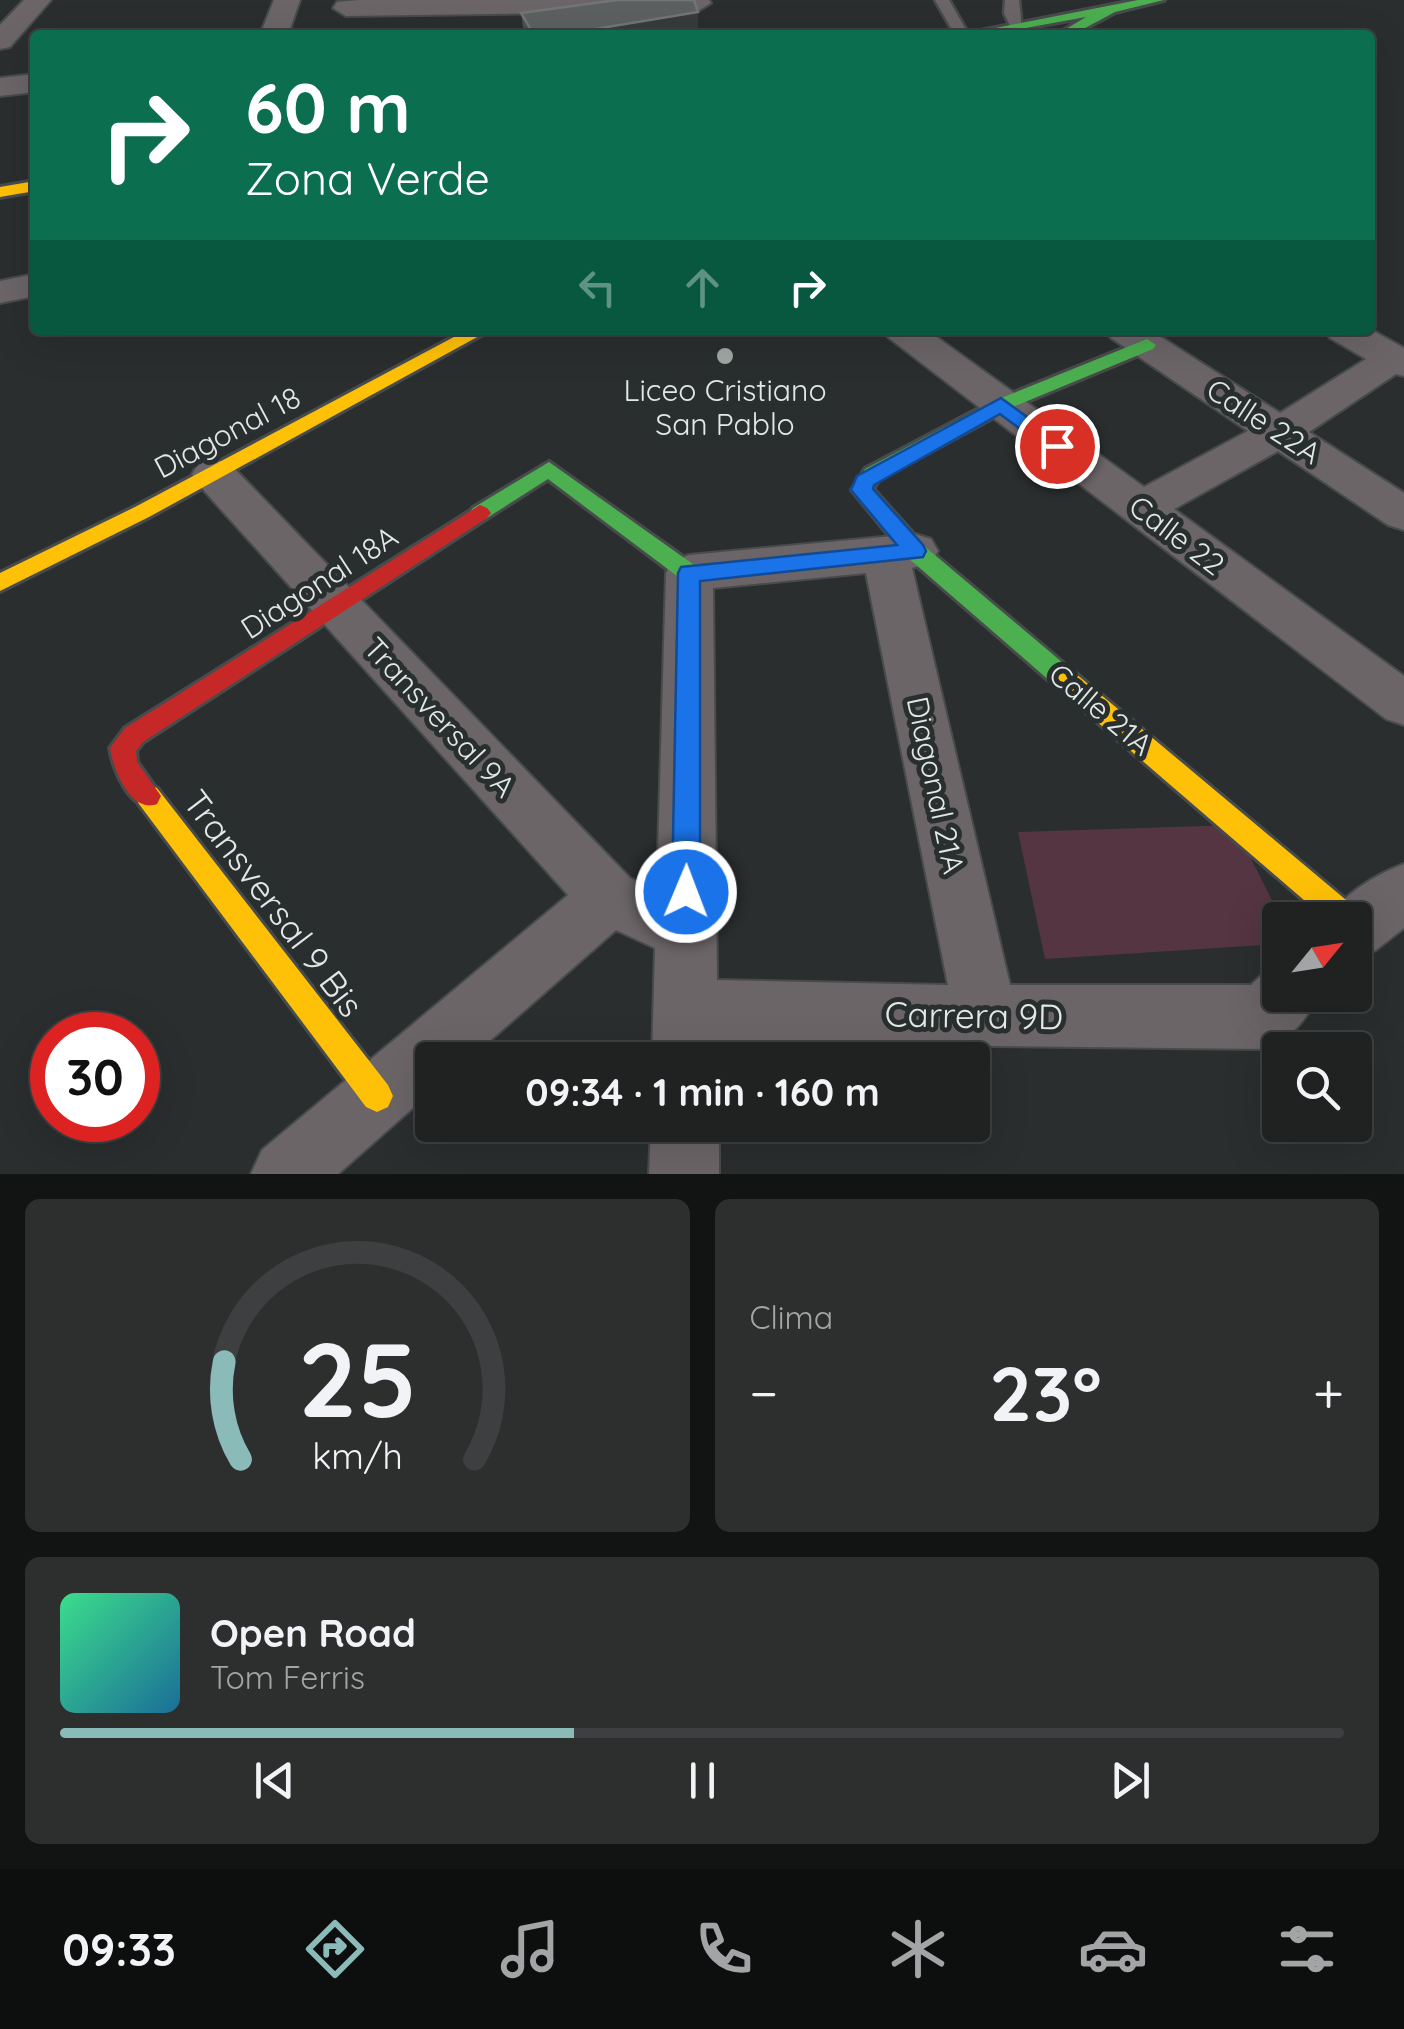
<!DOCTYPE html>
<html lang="es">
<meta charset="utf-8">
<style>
body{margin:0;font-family:Quicksand,sans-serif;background:#2d2f2f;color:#f1f3f6;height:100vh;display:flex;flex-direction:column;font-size:38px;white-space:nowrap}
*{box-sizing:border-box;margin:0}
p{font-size:32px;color:#a2a4a5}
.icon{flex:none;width:55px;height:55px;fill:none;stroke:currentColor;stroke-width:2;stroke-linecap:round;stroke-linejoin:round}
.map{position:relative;height:1174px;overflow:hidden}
.side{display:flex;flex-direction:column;gap:25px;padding:25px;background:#121313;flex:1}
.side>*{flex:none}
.top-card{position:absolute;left:30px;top:30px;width:1345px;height:305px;border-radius:10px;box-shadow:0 10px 40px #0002,0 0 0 2px #3d3f40;background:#0b6e4f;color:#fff;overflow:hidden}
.needle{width:65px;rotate:60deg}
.buttons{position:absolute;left:1262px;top:902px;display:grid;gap:20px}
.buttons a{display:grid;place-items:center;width:110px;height:110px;border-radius:10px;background:#202222;box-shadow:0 10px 40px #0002,0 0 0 2px #3d3f40;font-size:50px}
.speed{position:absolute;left:30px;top:1012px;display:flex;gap:20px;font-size:50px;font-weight:700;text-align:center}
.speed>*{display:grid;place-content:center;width:130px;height:130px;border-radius:50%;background:#202222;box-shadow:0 10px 40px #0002,0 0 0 2px #3d3f40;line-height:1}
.speed .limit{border:15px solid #d22;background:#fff;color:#111}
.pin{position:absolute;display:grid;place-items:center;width:85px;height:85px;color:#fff;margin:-42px;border:5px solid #fff;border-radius:50%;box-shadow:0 2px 10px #0007}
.me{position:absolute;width:110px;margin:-55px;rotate:1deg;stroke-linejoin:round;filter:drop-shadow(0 0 8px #0008)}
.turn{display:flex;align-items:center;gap:35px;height:210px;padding:0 50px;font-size:45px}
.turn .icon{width:130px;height:130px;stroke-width:2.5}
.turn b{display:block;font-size:70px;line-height:85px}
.lanes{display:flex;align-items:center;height:95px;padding:0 50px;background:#0003;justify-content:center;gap:50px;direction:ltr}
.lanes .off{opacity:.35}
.big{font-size:75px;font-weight:800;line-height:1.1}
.side .card{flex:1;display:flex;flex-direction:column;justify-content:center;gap:15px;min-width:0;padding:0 35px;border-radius:15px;background:#2d2f2f}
.side .dial{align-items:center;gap:0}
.dial svg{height:260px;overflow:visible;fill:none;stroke:#3d3f40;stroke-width:7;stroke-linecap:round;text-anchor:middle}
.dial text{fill:#f1f3f6;stroke:none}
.song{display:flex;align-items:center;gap:30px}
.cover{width:120px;height:120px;border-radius:15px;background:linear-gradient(135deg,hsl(150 70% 55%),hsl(200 70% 35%))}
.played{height:10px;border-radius:5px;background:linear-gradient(90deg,#8bbbb9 40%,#3d3f40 40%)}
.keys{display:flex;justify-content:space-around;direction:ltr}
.heat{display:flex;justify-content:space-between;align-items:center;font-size:55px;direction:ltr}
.side .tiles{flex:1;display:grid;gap:25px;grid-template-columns:1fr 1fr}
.card:last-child{grid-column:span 2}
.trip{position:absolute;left:415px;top:1042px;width:575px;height:100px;border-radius:10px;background:#202222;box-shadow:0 10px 40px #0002,0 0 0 2px #3d3f40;font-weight:800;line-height:100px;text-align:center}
.menu{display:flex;height:160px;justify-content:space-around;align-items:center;background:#0d0e0e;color:#a2a4a5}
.menu .icon{width:70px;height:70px}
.menu .active{color:#8bbbb9}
.menu b{font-size:45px;color:#f1f3f6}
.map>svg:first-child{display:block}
</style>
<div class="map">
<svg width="1404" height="1174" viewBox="0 0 1404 1174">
<rect width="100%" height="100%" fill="#2a2e2e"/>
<path fill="#543541" d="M 1234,825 L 1282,920 L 1280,944 L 1045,959 L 1018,832 Z"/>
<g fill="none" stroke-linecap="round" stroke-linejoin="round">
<g stroke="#484b4b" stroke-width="5">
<path id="lane" d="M 935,0 L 949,0 L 969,35 L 955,35 Z
M 1005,0 L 1019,0 L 1022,29 L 1010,26 L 1004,13 Z"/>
</g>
<g stroke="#484b4b" stroke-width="4">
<path id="street" d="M 24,0 L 51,0 L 10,47 L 0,49 L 0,25 Z
M 274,0 L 300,0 L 288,35 L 260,35 Z
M 359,0 L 709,0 L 711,3 L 698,11 L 346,16 L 333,8 L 337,2 Z
M 35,74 L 35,92 L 0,96 L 0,78 Z
M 35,274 L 35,296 L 0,303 L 0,281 Z
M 1370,329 L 1404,348 L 1404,376 L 1396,374 L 1309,432 L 1404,493 L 1404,530 L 1388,525 L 1278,451 L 1174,509 L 1404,676 L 1404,725 L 1386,719 L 889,338 L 883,330 L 927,330 L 1144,487 L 1248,431 L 1111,338 L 1105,330 L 1150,330 L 1280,413 L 1366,359 L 1330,338 L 1324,330 Z
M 214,459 L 229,463 L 630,878 L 657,890 L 666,573 L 672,561 L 689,555 L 915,534 L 931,539 L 938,551 L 931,563 L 912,568 L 1010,985 L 1251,985 L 1264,973 L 1280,966 L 1280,995 L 1317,995 C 1306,1023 1291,1037 1263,1049 L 717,1043 L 718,1060 L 652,1060 L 655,948 L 616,930 L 468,1060 L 432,1060 L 432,1091 L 338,1174 L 251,1174 L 262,1150 L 568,895 L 199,485 L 192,474 L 199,463 ZM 866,573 L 948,985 L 717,980 L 713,588 Z
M 1404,864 L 1404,928 L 1376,950 L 1355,959 L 1355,920 L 1329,920 C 1340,895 1379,873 1404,864 Z
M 651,1125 L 719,1125 L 719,1174 L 649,1174 Z"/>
</g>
<g stroke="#484b4b" stroke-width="6">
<path id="fast" d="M 1138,0 L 1164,0 L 1115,12 L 1072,35 L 1056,35 L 1086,17 L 987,35 L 960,35 Z
M 1147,339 L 1156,345 L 1153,349 L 1008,409 L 879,479 L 873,489 L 923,545 L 1069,668 L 1072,675 L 1069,682 L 1060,685 L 1051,682 L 907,557 L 852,490 L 865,469 L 994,401 Z
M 549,462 L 697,567 L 700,573 L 697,579 L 681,579 L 548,479 L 487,518 L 473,518 L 469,513 L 473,508 Z"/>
</g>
<g stroke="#484b4b" stroke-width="6">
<path id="slow" d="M 35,181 L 35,191 L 0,197 L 0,187 Z
M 467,330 L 490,330 L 149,517 L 0,591 L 0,573 L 135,507 Z
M 1060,665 L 1069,668 L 1358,910 L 1362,920 L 1358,930 L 1355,931 L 1355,920 L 1327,920 L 1051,682 L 1048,675 L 1051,668 Z
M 148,785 L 157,788 L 388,1085 L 393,1096 L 388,1107 L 377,1112 L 366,1107 L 139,804 L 135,796 L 139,788 Z"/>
</g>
<g stroke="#484b4b" stroke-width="6">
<path id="jam" d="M 480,505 L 487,508 L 491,513 L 487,518 L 143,742 L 136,751 L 137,762 L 161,796 L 157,804 C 131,814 113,769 110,748 L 125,728 Z"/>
</g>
<use href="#lane" fill="#6b6568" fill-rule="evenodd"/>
<use href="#street" fill="#6b6568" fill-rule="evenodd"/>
<use href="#fast" fill="#4caf50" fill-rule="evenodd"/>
<use href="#slow" fill="#ffc107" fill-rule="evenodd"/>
<use href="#jam" fill="#c62828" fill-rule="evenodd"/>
</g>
<path fill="#4c4f4f" d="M 521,13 L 698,35 L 524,35 Z"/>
<path fill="#383b3b" d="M 698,12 L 698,35 L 559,35 Z"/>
<path fill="#5d6060" stroke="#727575" stroke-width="2.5" d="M 617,0 L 694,0 L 698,12 L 559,35 L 534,35 L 521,13 Z"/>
<path fill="#1a73e8" stroke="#114b97" stroke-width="2.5" d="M 1001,398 L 1067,446 L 1064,451 L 1050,451 L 1000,414 L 874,485 L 873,489 L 923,545 L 926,551 L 923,557 L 700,581 L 700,892 L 696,901 L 686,905 L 676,901 L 672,892 L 678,573 L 681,567 L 897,545 L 851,490 L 857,476 Z"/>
<circle fill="#a2a7a6" stroke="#292f2f" stroke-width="4" cx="725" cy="356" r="10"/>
<g text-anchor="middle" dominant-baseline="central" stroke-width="10" stroke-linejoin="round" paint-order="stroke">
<g font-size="30" fill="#e3e8e7" stroke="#292f2f">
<text x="725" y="390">Liceo Cristiano<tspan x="725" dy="34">San Pablo</tspan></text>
</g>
<g font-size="30" fill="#e3e8e7" stroke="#292f2f">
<text transform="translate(1264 421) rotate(33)">Calle 22A</text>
<text transform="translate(227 432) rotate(-28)">Diagonal 18</text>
<text transform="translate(1177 535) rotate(37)">Calle 22</text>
<text transform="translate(319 582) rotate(-33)">Diagonal 18A</text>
<text transform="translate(1101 709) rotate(40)">Calle 21A</text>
<text transform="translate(440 717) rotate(47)">Transversal 9A</text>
<text transform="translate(936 785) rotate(78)">Diagonal 21A</text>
</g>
<g font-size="35" fill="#e3e8e7" stroke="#292f2f">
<text transform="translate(274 903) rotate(53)">Transversal 9 Bis</text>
<text transform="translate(974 1015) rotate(1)">Carrera 9D</text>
</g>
</g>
</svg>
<div class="buttons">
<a><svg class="needle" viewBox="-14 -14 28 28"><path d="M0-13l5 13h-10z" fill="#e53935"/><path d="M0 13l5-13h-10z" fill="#a2a4a5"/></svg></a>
<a><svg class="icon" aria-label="search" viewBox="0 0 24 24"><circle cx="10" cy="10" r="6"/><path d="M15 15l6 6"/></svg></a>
</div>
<div class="speed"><div class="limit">30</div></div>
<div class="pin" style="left:1057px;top:446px;background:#d93025"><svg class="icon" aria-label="arrive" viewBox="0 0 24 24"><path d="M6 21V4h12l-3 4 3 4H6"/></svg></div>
<svg class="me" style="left:686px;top:892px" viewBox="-20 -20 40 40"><circle r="17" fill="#1a73e8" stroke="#fff" stroke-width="3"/><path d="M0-11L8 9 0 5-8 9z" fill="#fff"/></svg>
<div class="trip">09:34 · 1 min · 160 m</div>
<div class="top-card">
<div class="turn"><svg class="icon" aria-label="right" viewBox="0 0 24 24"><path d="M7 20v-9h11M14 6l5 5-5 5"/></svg><div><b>60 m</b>Zona Verde</div></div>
<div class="lanes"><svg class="icon off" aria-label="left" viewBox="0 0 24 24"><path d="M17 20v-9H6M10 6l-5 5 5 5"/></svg><svg class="icon off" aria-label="ahead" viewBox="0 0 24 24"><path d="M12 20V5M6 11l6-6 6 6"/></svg><svg class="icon" aria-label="right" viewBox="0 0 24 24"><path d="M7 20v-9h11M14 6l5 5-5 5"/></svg></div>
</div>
</div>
<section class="side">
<div class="tiles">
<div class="card dial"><svg viewBox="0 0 100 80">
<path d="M14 69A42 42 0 1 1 86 69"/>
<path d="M14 69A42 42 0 0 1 9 39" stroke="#8bbbb9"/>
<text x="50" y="56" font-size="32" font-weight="700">25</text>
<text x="50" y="72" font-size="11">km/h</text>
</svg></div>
<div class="card"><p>Clima</p>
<div class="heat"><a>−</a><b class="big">23°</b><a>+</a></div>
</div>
<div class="card">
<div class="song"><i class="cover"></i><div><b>Open Road</b><p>Tom Ferris</p></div></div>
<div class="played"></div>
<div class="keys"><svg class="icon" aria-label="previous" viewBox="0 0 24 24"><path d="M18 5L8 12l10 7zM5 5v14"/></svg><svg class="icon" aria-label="pause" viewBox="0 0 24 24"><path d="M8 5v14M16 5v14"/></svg><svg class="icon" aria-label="next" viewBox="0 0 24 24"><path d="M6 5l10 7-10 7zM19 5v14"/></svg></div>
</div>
</div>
</section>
<nav class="menu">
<b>09:33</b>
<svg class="icon active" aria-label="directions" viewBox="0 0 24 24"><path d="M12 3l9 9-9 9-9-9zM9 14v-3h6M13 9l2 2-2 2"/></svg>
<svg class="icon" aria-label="music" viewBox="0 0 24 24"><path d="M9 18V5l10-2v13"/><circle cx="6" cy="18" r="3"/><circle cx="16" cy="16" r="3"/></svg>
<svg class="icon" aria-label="phone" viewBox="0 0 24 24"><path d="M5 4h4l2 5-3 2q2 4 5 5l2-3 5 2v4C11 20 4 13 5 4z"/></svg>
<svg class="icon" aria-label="climate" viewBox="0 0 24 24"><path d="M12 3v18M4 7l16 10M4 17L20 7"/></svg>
<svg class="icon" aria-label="car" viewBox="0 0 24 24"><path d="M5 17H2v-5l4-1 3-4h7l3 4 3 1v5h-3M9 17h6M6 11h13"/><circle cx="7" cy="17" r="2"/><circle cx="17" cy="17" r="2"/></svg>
<svg class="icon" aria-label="filters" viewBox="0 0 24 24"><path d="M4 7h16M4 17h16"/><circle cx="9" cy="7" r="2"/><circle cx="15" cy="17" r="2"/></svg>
</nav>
